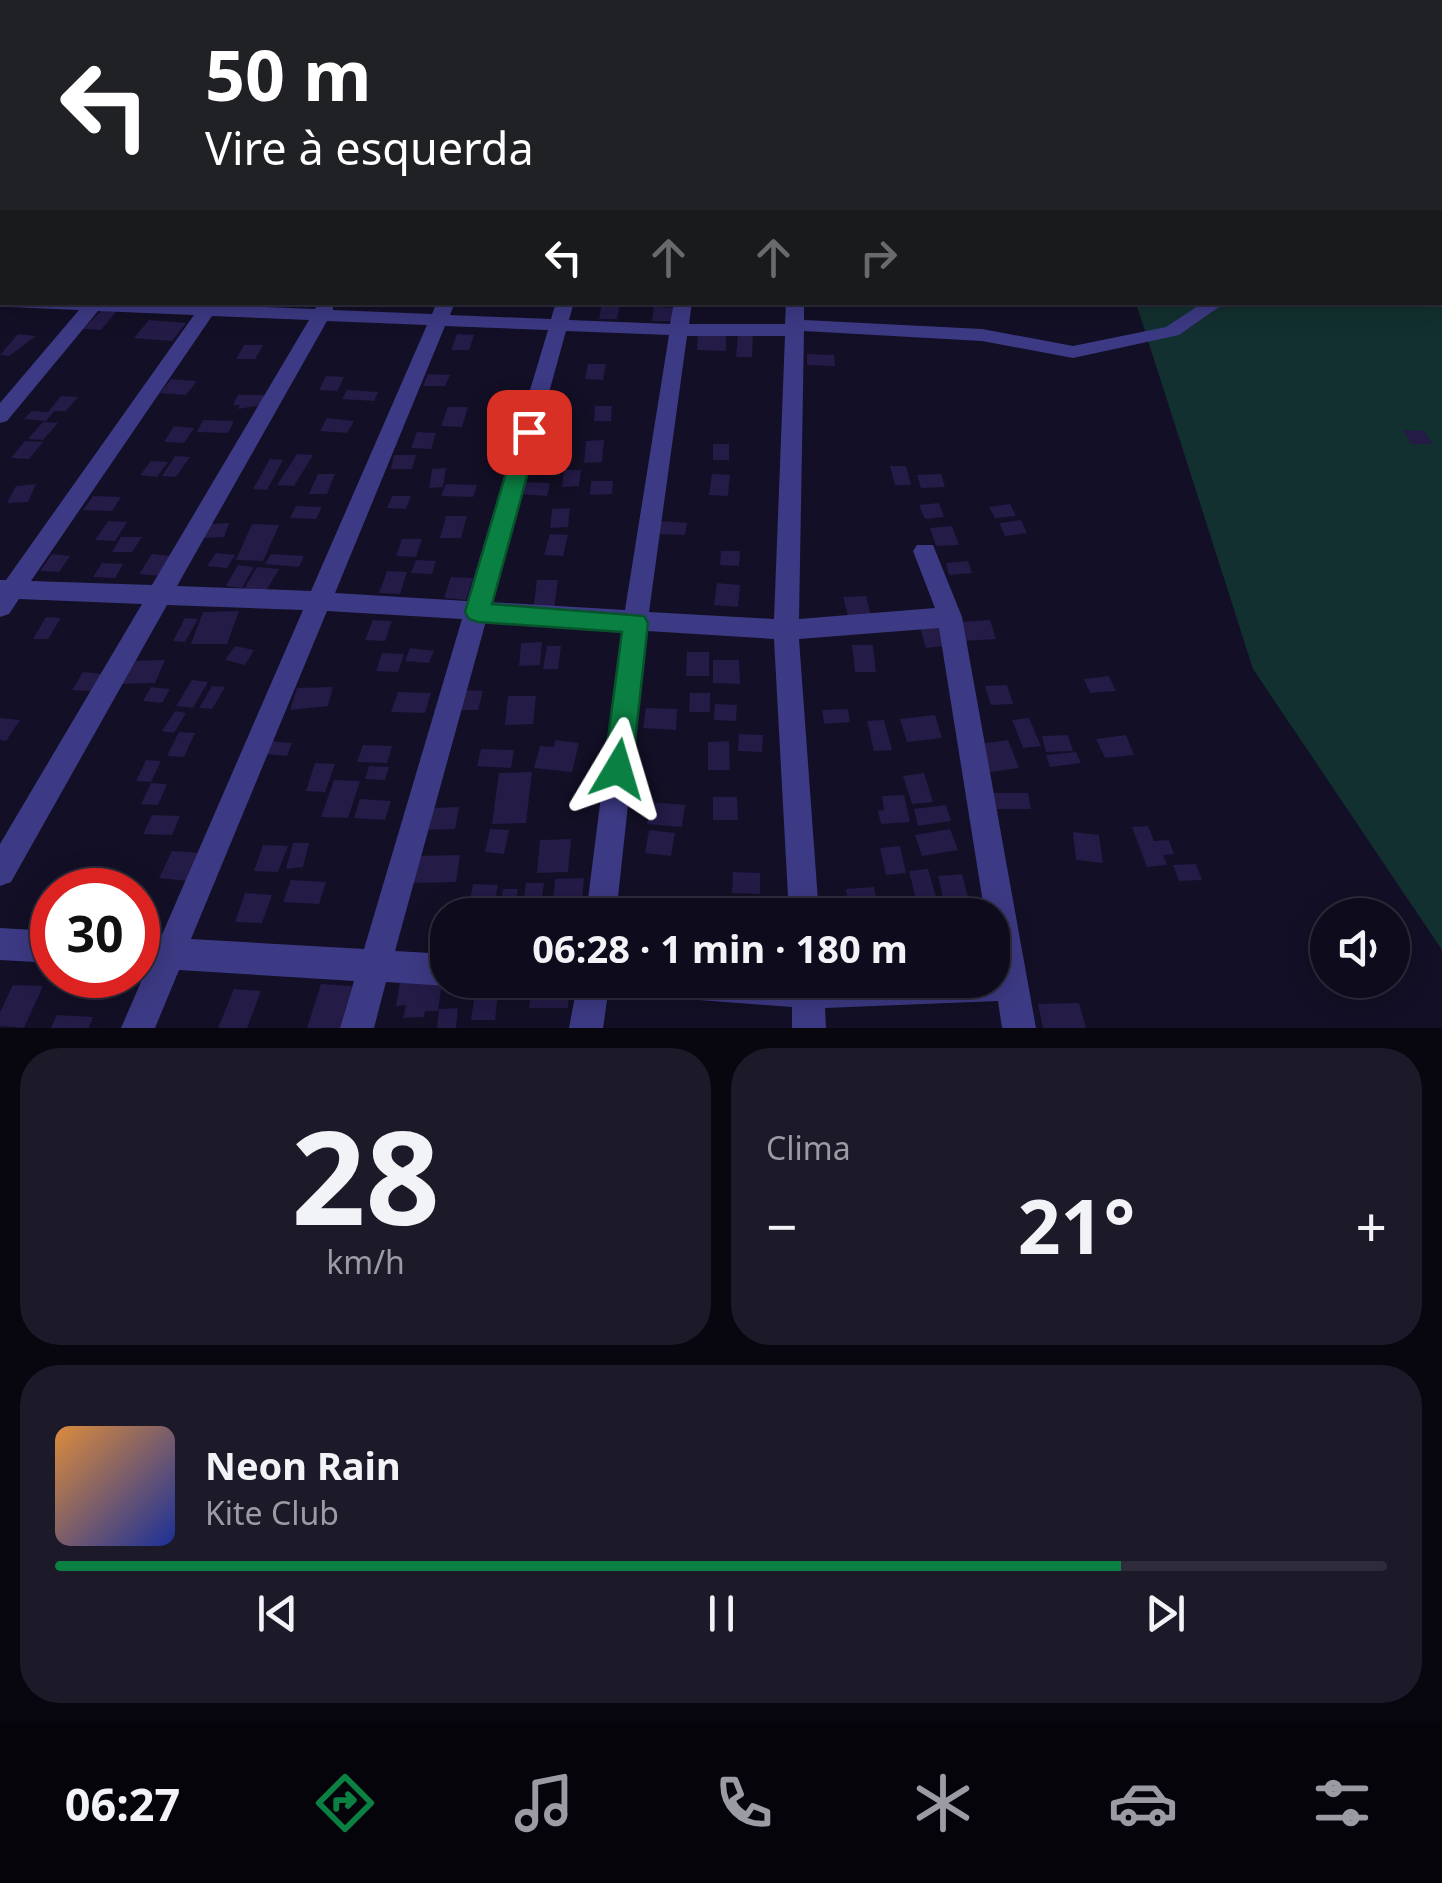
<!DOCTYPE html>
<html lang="pt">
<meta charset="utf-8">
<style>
body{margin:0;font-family:"Noto Sans",sans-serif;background:#1c1929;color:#f1f3f6;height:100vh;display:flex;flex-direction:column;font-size:38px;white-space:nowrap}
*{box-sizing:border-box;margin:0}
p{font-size:32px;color:#9b9ba3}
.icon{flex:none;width:55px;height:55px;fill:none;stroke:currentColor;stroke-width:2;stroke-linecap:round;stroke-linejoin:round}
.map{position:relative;height:1028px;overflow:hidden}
.side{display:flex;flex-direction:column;gap:20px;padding:20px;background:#08060f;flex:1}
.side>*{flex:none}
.banner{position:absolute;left:0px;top:0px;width:1442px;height:305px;box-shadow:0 5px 25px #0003,0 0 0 2px #2e2b3b;background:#202124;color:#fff;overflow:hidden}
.tools{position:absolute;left:1310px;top:898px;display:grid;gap:20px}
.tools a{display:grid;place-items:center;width:100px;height:100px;border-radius:50%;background:#0e0b1c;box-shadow:0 5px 25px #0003,0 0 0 2px #2e2b3b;font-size:50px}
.speed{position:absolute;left:30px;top:868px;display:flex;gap:20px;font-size:50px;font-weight:700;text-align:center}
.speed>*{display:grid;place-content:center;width:130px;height:130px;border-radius:50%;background:#0e0b1c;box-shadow:0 5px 25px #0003,0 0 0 2px #2e2b3b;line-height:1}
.speed .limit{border:15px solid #d22;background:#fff;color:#111}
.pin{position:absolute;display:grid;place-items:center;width:85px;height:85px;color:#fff;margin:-42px;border-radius:20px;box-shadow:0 5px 15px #0006}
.me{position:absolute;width:110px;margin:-55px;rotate:7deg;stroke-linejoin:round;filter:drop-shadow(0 0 8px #0008)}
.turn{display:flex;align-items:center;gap:35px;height:210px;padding:0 40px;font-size:45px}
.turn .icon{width:130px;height:130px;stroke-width:2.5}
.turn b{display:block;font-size:70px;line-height:85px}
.lanes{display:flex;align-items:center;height:95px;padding:0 40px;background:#0003;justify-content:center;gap:50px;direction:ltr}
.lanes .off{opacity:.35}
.big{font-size:75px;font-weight:700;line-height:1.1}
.side .tile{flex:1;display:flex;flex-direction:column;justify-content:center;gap:15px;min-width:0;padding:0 35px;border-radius:40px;background:#1c1929}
.side .dial{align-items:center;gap:0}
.dial b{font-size:130px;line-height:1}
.song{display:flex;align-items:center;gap:30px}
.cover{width:120px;height:120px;border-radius:15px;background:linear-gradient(135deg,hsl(30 70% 55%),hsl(230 70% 35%))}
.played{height:10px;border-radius:5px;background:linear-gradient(90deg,#0b8043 80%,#2e2b3b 80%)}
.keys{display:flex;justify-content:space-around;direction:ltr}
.heat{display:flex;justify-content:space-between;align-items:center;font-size:55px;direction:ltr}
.side .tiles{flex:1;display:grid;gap:20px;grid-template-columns:1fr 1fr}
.tile:last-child{grid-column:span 2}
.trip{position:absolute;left:430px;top:898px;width:580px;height:100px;border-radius:40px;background:#0e0b1c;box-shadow:0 5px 25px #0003,0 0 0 2px #2e2b3b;font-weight:700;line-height:100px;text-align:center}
.tab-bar{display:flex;height:160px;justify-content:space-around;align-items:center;background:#06040b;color:#9b9ba3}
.tab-bar .icon{width:70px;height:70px}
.tab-bar .selected{color:#0b8043}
.tab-bar b{font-size:45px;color:#f1f3f6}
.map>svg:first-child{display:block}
</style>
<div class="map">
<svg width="1442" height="1028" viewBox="0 0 1442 1028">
<rect width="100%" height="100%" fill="#130f26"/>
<path fill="#12302f" d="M 1440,169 L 1442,169 L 1442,950 L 1253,669 L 1136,303 L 1440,302 Z"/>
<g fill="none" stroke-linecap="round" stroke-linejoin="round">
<path fill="#0a1f44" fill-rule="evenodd" d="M 1030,0 L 1050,0 L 1050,2 L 1030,2 Z
M 0,17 L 2,17 L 2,29 L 0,29 Z"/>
</g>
<path fill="#241b47" d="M 602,303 L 620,304 L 617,319 L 599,319 Z
M 654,307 L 674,308 L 672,321 L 652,321 Z
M 102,310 L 117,311 L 101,330 L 83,329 Z
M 149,320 L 186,323 L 172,341 L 134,338 Z
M 18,334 L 36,336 L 9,356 L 0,355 Z
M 457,334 L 474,335 L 469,350 L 451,350 Z
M 698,334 L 726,335 L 726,351 L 697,350 Z
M 738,334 L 753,335 L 752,357 L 736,357 Z
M 244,345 L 263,345 L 255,359 L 236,359 Z
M 807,354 L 834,355 L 835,366 L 807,365 Z
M 588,364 L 606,364 L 603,380 L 585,379 Z
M 428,374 L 450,375 L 445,386 L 423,386 Z
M 326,376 L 344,377 L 337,391 L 319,390 Z
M 171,379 L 197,381 L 186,395 L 160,393 Z
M 347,390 L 378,392 L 374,401 L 342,399 Z
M 499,393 L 526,394 L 523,405 L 496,404 Z
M 238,395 L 267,395 L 262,405 L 238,409 L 240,405 L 233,405 Z
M 61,396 L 78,397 L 66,411 L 54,411 L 46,421 L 24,419 L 32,411 L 48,412 Z
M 595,406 L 612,406 L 611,421 L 594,421 Z
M 448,407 L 468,407 L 462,427 L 441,426 Z
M 327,418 L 354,421 L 347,433 L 320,431 Z
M 203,420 L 234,421 L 228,433 L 197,432 Z
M 43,422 L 58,423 L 43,440 L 28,439 Z
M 174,426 L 194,428 L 184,443 L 164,442 Z
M 1403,430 L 1424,431 L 1432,444 L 1411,444 Z
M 417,432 L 436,433 L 431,449 L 411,448 Z
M 604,440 L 602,462 L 584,463 L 586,441 Z
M 25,441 L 43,442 L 29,459 L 11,458 Z
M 713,444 L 729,444 L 729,460 L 713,460 Z
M 297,454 L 313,455 L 294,486 L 277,485 Z
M 394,455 L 416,455 L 412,469 L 391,469 Z
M 175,456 L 190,457 L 176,477 L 162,476 Z
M 270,459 L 283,460 L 267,490 L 253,489 Z
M 151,461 L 168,462 L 157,477 L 140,475 Z
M 890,466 L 906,466 L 911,485 L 895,485 Z
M 446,468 L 443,487 L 429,488 L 432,469 Z
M 564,470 L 581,470 L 579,486 L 562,487 Z
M 318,474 L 335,474 L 327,494 L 309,494 Z
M 712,474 L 730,475 L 728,496 L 709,495 Z
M 941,474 L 945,487 L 921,488 L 917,475 Z
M 591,481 L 613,481 L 612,494 L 590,495 Z
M 524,482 L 550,483 L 547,496 L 520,494 Z
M 36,484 L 28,502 L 7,503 L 16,486 Z
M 446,484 L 477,485 L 473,497 L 441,496 Z
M 93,496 L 121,497 L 112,511 L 83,510 Z
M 392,496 L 411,496 L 406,509 L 387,508 Z
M 939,503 L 944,517 L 925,519 L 919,505 Z
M 1010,504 L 1016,516 L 995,518 L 989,507 Z
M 296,506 L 322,507 L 316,519 L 290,518 Z
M 570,508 L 568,527 L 550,528 L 552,509 Z
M 446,516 L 467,516 L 461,538 L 440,538 Z
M 1021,520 L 1027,533 L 1005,536 L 999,523 Z
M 108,521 L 127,522 L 115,541 L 95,540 Z
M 661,521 L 687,523 L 685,535 L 659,534 Z
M 229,523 L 224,537 L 202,538 L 208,524 Z
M 252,524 L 279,525 L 263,561 L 236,560 Z
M 952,526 L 959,545 L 936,546 L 930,528 Z
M 550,534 L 568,535 L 563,556 L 544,555 Z
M 121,537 L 142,537 L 132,552 L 112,552 Z
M 402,539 L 422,539 L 416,557 L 396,556 Z
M 721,551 L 740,551 L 739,566 L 720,565 Z
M 216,553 L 235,555 L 227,568 L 207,566 Z
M 52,554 L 70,556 L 59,572 L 40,571 Z
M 152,554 L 173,556 L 160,576 L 139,574 Z
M 271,554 L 304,556 L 299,567 L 265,564 Z
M 416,560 L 436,561 L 432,574 L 411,573 Z
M 968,561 L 972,573 L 949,575 L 946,563 Z
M 102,563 L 123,564 L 115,578 L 93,577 Z
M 238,565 L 254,567 L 242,588 L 226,586 Z
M 257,567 L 279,569 L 263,596 L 241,594 Z
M 387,571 L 407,572 L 400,594 L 379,593 Z
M 451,577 L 473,578 L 466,600 L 444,598 Z
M 537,580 L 558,580 L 554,609 L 533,610 Z
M 717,583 L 740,585 L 738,607 L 714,605 Z
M 866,596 L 871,615 L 848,616 L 843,597 Z
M 239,611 L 227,644 L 191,644 L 203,612 Z
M 46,617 L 61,618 L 48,639 L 33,639 Z
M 185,618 L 198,619 L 185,642 L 173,641 Z
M 373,620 L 392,621 L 385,641 L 365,640 Z
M 990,620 L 996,639 L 964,641 L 958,622 Z
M 939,626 L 945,646 L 926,648 L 920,628 Z
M 542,642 L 540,665 L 519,666 L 521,643 Z
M 852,645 L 873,645 L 876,672 L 855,672 Z
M 235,646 L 254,650 L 245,665 L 225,660 Z
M 547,646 L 561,646 L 558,669 L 543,669 Z
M 410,648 L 434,651 L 429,663 L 405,661 Z
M 687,652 L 709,652 L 709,676 L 686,676 Z
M 382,653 L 404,654 L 398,672 L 376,671 Z
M 165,660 L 155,683 L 116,684 L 126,661 Z
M 713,660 L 739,660 L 740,684 L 713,683 Z
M 83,672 L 103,674 L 92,691 L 72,690 Z
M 1109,676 L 1116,691 L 1090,693 L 1084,679 Z
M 192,680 L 208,682 L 193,708 L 176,706 Z
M 1007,685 L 1013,704 L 991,705 L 985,686 Z
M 212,686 L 225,687 L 212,709 L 199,708 Z
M 151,687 L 170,689 L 162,703 L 143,701 Z
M 333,687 L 328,706 L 290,710 L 297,688 Z
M 461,690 L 483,691 L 478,710 L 457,710 Z
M 398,692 L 431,693 L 425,713 L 391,712 Z
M 690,693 L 710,693 L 710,712 L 689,712 Z
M 508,696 L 536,696 L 533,724 L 505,725 Z
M 715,704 L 737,705 L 736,721 L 714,720 Z
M 646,708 L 677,709 L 676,730 L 643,728 Z
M 848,709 L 850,722 L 824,724 L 822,710 Z
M 175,711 L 186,713 L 174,733 L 162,731 Z
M 935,715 L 942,738 L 907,742 L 900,719 Z
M 0,718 L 20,720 L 6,741 L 0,740 Z
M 1029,718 L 1041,746 L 1023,748 L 1012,720 Z
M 884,720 L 892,750 L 874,751 L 867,721 Z
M 179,732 L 195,733 L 184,757 L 167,756 Z
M 739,734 L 763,735 L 762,752 L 738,751 Z
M 1068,735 L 1073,751 L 1046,752 L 1042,736 Z
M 1126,735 L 1134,755 L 1105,758 L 1096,739 Z
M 555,740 L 579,743 L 572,772 L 534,768 L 540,746 L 554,747 Z
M 1008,740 L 1019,768 L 990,772 L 979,744 Z
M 270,741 L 292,743 L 287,756 L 264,754 Z
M 729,741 L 730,770 L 708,770 L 708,742 Z
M 363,745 L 392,746 L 387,763 L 357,762 Z
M 481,749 L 514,750 L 511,768 L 477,766 Z
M 1076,752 L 1081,763 L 1050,767 L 1046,755 Z
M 146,760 L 161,761 L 151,782 L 136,781 Z
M 315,763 L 335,764 L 325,792 L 306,791 Z
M 369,766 L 389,767 L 385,780 L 365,779 Z
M 532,772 L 526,823 L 492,824 L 499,773 Z
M 924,773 L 933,802 L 912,804 L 903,776 Z
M 334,780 L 360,781 L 348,818 L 321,817 Z
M 151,783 L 167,784 L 158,805 L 141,804 Z
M 993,793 L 1028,793 L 1031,809 L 996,809 Z
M 904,795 L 910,822 L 881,824 L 878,811 L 884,810 L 882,796 Z
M 713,797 L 737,797 L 738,820 L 713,820 Z
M 360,799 L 391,801 L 385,820 L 354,818 Z
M 651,802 L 685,805 L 682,827 L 647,824 Z
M 946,805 L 951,821 L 918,826 L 914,809 Z
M 459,807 L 455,829 L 423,830 L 427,808 Z
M 152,815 L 180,816 L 172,835 L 143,834 Z
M 1148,826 L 1154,841 L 1169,840 L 1174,854 L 1163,855 L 1167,865 L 1147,867 L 1132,827 Z
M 490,829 L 509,830 L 504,854 L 485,852 Z
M 950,829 L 958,850 L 922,856 L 915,835 Z
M 649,830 L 675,833 L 671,856 L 645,853 Z
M 1073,832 L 1099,835 L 1103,863 L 1076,860 Z
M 571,839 L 568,872 L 537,873 L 540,840 Z
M 293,843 L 309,843 L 303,867 L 286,869 Z
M 263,845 L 288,846 L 278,872 L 254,871 Z
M 900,846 L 906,873 L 886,875 L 880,848 Z
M 172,851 L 201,853 L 188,881 L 159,878 Z
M 460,855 L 456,882 L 411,883 L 415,856 Z
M 1196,864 L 1202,880 L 1179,881 L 1173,865 Z
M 928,869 L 936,897 L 916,899 L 909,871 Z
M 733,872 L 760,873 L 760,894 L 732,893 Z
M 962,874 L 968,897 L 943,898 L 938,876 Z
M 584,878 L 581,915 L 552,915 L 555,879 Z
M 291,880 L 326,882 L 319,904 L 283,902 Z
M 526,883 L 544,883 L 542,898 L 524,898 Z
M 473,884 L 498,885 L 494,905 L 469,905 Z
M 874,887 L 878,908 L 849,910 L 846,889 Z
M 503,889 L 518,889 L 514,915 L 499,915 Z
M 245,893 L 272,895 L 262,923 L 235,922 Z
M 691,897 L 708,901 L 704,915 L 685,915 Z
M 744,900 L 786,904 L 785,915 L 742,915 Z
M 443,914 L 448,914 L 448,959 L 436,959 Z
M 442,982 L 438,1011 L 425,1011 L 424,1017 L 403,1018 L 406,1005 L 396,1006 L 400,983 Z
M 321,984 L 352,986 L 340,1028 L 307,1028 Z
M 13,985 L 43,986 L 24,1028 L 0,1026 L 0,1012 Z
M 476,986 L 499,986 L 495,1020 L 471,1020 Z
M 569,987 L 568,1008 L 529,1008 L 531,988 Z
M 234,989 L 261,991 L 247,1028 L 218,1028 Z
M 1079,1003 L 1086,1028 L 1043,1028 L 1038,1004 Z
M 458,1008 L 456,1028 L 437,1028 L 439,1009 Z
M 57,1015 L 93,1017 L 89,1028 L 51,1028 Z"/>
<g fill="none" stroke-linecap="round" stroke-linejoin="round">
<path fill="#3d3a85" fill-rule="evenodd" d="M 1440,101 L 1442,101 L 1442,109 L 1440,109 Z
M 0,175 L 2,175 L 2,185 L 0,185 Z
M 1440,295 L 1442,305 L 1434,304 L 1440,302 Z
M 2,300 L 222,302 L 220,305 L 315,309 L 319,302 L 333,302 L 333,310 L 432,314 L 437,302 L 455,302 L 450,315 L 551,319 L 556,302 L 574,302 L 569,320 L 670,324 L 674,302 L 692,302 L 689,324 L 785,324 L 786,302 L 804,302 L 804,320 L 982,329 L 1073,346 L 1166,327 L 1204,302 L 1226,302 L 1179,335 L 1073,358 L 982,341 L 804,331 L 799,619 L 935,608 L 913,551 L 917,545 L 933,545 L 962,617 L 1036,1028 L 1002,1028 L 998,1001 L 825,1008 L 826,1028 L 792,1028 L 792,1007 L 647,996 L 636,991 L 631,980 L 992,980 L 992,915 L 985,915 L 939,628 L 799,639 L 819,915 L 789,915 L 774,639 L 647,631 L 616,915 L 586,915 L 622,630 L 486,621 L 395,951 L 448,954 L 448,980 L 459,981 L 448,986 L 386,982 L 374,1028 L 340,1028 L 354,981 L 179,970 L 155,1028 L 121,1028 L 147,968 L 138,968 L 138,936 L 161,937 L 303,610 L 167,605 L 11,882 L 0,886 L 0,844 L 142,604 L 19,599 L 9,614 L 0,617 L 0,580 L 6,580 L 194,315 L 98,311 L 7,421 L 0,423 L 0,403 L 79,310 L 10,307 L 4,306 ZM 212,316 L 309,320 L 152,585 L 31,581 ZM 327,321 L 427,325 L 311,591 L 177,586 ZM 445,326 L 548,330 L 467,601 L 335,593 ZM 566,331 L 669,335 L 625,610 L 491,602 ZM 687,336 L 785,336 L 774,619 L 649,612 ZM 327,611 L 462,619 L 364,949 L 191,939 Z
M 0,928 L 52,931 L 52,963 L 0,960 Z
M 578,980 L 610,980 L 603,1028 L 569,1028 Z"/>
</g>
<path fill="#0b8043" stroke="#07532c" stroke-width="2.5" d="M 529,426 L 539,432 L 492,604 L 644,616 L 648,623 L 632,769 L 628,778 L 618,782 L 608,778 L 604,769 L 622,632 L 478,622 L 469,619 L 465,612 L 518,432 Z"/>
</svg>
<div class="tools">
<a><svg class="icon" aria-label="sound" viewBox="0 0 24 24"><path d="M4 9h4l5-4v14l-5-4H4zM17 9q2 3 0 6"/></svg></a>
</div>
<div class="speed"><div class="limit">30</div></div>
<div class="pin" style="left:529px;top:432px;background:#d93025"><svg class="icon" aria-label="arrive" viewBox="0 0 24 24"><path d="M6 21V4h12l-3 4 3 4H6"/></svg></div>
<svg class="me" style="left:618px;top:769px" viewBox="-20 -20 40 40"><path d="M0-17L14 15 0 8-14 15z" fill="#0b8043" stroke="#fff" stroke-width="4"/></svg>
<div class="trip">06:28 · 1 min · 180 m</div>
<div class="banner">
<div class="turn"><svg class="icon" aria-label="left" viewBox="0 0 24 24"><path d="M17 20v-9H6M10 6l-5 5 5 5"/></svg><div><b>50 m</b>Vire à esquerda</div></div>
<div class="lanes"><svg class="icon" aria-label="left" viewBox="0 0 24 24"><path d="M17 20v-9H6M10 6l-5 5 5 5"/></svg><svg class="icon off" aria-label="ahead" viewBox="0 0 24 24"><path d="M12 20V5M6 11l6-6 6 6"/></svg><svg class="icon off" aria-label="ahead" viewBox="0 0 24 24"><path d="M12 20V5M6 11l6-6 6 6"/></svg><svg class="icon off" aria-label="right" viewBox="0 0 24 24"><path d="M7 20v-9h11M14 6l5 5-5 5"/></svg></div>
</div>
</div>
<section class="side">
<div class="tiles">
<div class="tile dial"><b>28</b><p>km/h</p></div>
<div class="tile"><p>Clima</p>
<div class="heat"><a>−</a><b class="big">21°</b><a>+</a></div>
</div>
<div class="tile">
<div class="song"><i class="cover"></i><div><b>Neon Rain</b><p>Kite Club</p></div></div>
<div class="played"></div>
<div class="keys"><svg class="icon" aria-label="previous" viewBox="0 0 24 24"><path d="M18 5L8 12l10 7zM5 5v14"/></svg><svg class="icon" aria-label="pause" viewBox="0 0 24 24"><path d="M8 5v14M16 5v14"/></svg><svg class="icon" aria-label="next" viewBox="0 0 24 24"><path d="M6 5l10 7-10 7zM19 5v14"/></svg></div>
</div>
</div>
</section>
<nav class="tab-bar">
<b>06:27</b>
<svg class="icon selected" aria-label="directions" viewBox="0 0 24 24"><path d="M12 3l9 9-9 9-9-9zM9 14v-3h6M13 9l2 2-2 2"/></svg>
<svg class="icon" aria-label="music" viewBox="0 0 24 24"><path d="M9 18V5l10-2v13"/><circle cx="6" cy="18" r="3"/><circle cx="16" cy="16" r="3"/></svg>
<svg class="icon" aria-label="phone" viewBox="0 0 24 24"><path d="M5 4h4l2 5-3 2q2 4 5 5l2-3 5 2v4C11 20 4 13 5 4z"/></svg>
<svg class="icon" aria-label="climate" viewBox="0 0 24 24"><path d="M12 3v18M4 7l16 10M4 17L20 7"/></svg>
<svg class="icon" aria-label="car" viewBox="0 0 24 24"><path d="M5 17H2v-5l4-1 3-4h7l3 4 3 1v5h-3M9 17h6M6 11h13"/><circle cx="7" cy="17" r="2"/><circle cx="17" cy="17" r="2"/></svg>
<svg class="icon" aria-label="filters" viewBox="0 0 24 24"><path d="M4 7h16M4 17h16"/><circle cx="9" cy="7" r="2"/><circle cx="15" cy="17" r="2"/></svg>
</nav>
